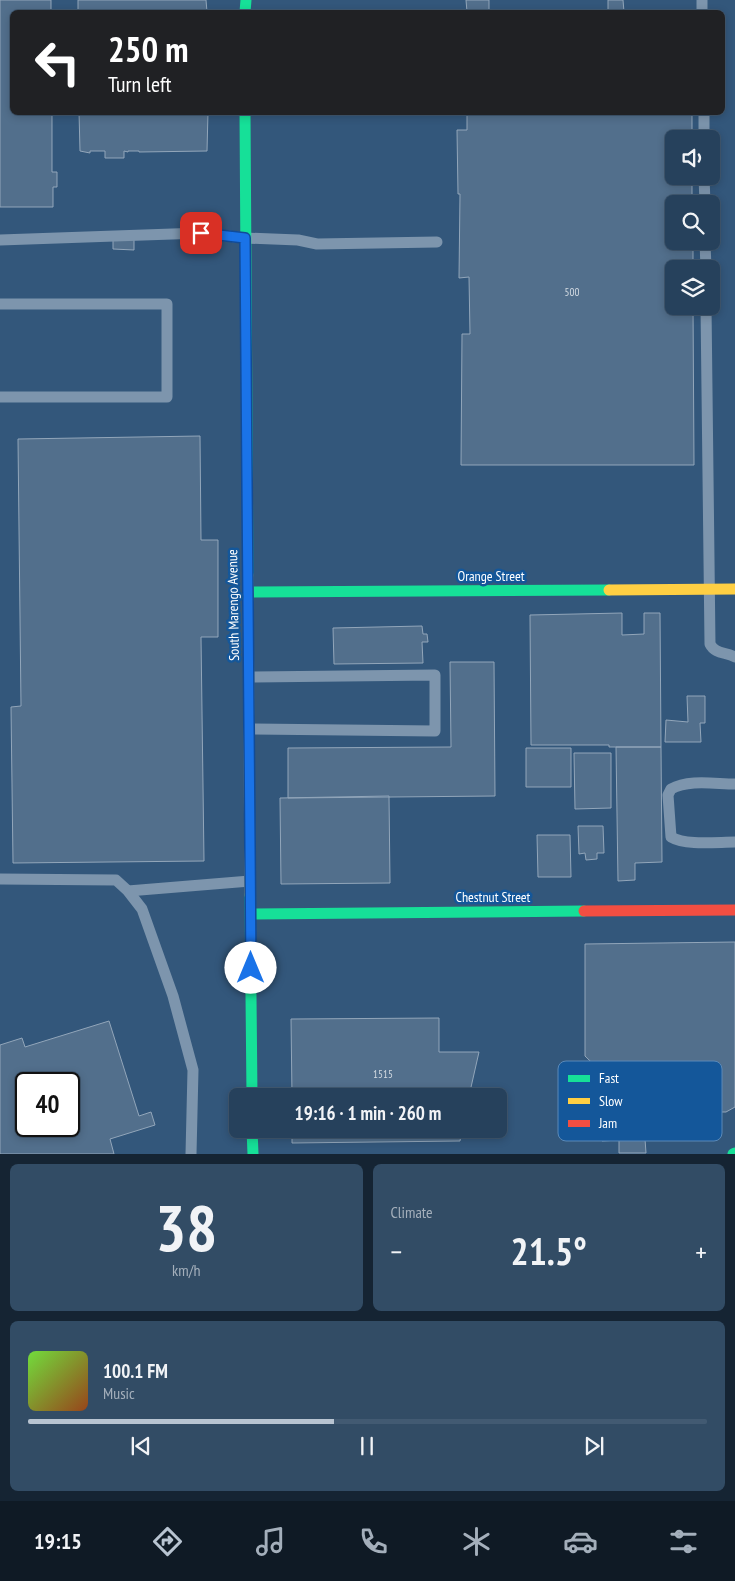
<!DOCTYPE html>
<meta charset="utf-8">
<style>
body{margin:0;font-family:"PT Sans Narrow",sans-serif;background:#324c65;color:#f1f3f6;height:100vh;display:flex;flex-direction:column;font-size:19px;white-space:nowrap}
*{box-sizing:border-box;margin:0}
p{font-size:16px;color:#a4afbb}
.icon{flex:none;width:28px;height:28px;fill:none;stroke:currentColor;stroke-width:2;stroke-linecap:round;stroke-linejoin:round}
.map{position:relative;height:1154px;overflow:hidden}
.details{display:flex;flex-direction:column;gap:10px;padding:10px;background:#152433;flex:1}
.details>*{flex:none}
.guide{position:absolute;left:10px;top:10px;width:715px;height:105px;border-radius:8px;box-shadow:0 2px 8px #0003,0 0 0 1px #425a72;background:#202124;color:#fff;overflow:hidden}
.tools{position:absolute;left:665px;top:130px;display:grid;gap:10px}
.tools a{display:grid;place-items:center;width:55px;height:55px;border-radius:8px;background:#26415c;box-shadow:0 2px 8px #0003,0 0 0 1px #425a72;font-size:25px}
.speed{position:absolute;left:15px;top:1072px;display:flex;gap:10px;font-size:25px;font-weight:700;text-align:center}
.speed>*{display:grid;place-content:center;width:65px;height:65px;border-radius:50%;background:#26415c;box-shadow:0 2px 8px #0003,0 0 0 1px #425a72;line-height:1}
.speed .limit{border:2px solid #111;border-radius:8px;background:#fff;color:#111}
.pin{position:absolute;display:grid;place-items:center;width:42px;height:42px;color:#fff;margin:-21px;border-radius:10px;box-shadow:0 2px 8px #0006}
.me{position:absolute;width:55px;margin:-28px;rotate:0deg;stroke-linejoin:round;filter:drop-shadow(0 0 4px #0008)}
.turn{display:flex;align-items:center;gap:18px;height:105px;padding:0 15px;font-size:22px}
.turn .icon{width:65px;height:65px;stroke-width:2.5}
.turn b{display:block;font-size:35px;line-height:42px}
.big{font-size:38px;font-weight:700;line-height:1.1}
.details .card{flex:1;display:flex;flex-direction:column;justify-content:center;gap:8px;min-width:0;padding:0 18px;border-radius:8px;background:#324c65}
.details .dial{align-items:center;gap:0}
.dial b{font-size:65px;line-height:1}
.song{display:flex;align-items:center;gap:15px}
.cover{width:60px;height:60px;border-radius:8px;background:linear-gradient(135deg,hsl(100 70% 55%),hsl(20 70% 35%))}
.played{height:5px;border-radius:2px;background:linear-gradient(90deg,#b8c4d1 45%,#425a72 45%)}
.keys{display:flex;justify-content:space-around;direction:ltr}
.heat{display:flex;justify-content:space-between;align-items:center;font-size:28px;direction:ltr}
.details .tiles{flex:1;display:grid;gap:10px;grid-template-columns:1fr 1fr}
.card:last-child{grid-column:span 2}
.trip{position:absolute;left:229px;top:1088px;width:278px;height:50px;border-radius:8px;background:#26415c;box-shadow:0 2px 8px #0003,0 0 0 1px #425a72;font-weight:700;line-height:50px;text-align:center}
.tabs{display:flex;height:80px;justify-content:space-around;align-items:center;background:#0f1a25;color:#a4afbb}
.tabs .icon{width:35px;height:35px}
.tabs .active{color:#b8c4d1}
.tabs b{font-size:22px;color:#f1f3f6}
.map>svg:first-child{display:block}
</style>
<div class="map">
<svg width="735" height="1154" viewBox="0 0 735 1154">
<rect width="100%" height="100%" fill="#33577b"/>
<path fill="#526f8c" stroke="#92a6ba" fill-rule="evenodd" d="M 0,0 L 51,0 L 51,12 L 12,12 L 12,112 L 52,112 L 52,172 L 57,172 L 57,187 L 53,187 L 53,207 L 0,207 Z
M 78,0 L 206,0 L 207,12 L 78,12 Z
M 466,0 L 489,0 L 489,12 L 467,12 Z
M 608,0 L 623,0 L 624,12 L 608,12 Z
M 79,112 L 208,112 L 207,151 L 139,152 L 139,151 L 128,151 L 128,152 L 124,151 L 124,158 L 105,158 L 105,151 L 90,151 L 90,153 L 80,151 Z
M 467,112 L 692,112 L 692,139 L 674,139 L 674,176 L 692,176 L 692,204 L 674,204 L 674,241 L 693,241 L 693,269 L 674,269 L 674,306 L 693,306 L 694,465 L 461,465 L 462,334 L 470,334 L 469,277 L 459,278 L 460,194 L 458,194 L 457,130 L 467,130 Z
M 113,237 L 134,238 L 134,250 L 113,249 Z
M 200,436 L 201,540 L 218,540 L 218,637 L 201,637 L 204,861 L 13,863 L 11,707 L 21,706 L 18,439 Z
M 622,613 L 622,635 L 644,634 L 644,613 L 660,613 L 661,747 L 609,747 L 609,745 L 531,745 L 530,615 Z
M 422,626 L 423,634 L 427,634 L 428,642 L 422,642 L 423,663 L 334,664 L 333,628 Z
M 450,662 L 494,662 L 495,796 L 288,798 L 288,748 L 451,747 Z
M 687,696 L 705,696 L 705,723 L 700,723 L 701,742 L 665,742 L 666,720 L 688,722 Z
M 616,747 L 661,747 L 662,862 L 635,863 L 635,880 L 618,881 Z
M 526,748 L 571,748 L 571,787 L 526,787 Z
M 574,753 L 611,753 L 611,808 L 575,809 Z
M 389,796 L 390,883 L 281,884 L 280,798 Z
M 578,826 L 603,826 L 604,853 L 597,853 L 597,859 L 586,860 L 585,853 L 579,854 Z
M 537,835 L 570,835 L 571,877 L 538,877 Z
M 735,942 L 735,1107 L 726,1112 L 672,1112 L 672,1139 L 645,1139 L 646,1153 L 619,1153 L 619,1140 L 602,1141 L 602,1121 L 613,1116 L 619,1116 L 618,1088 L 585,1056 L 585,944 Z
M 439,1018 L 439,1052 L 479,1052 L 469,1096 L 292,1096 L 291,1019 Z
M 109,1021 L 139,1116 L 151,1112 L 155,1125 L 110,1139 L 114,1154 L 0,1154 L 0,1045 L 22,1038 L 25,1047 ZM 26,1084 L 69,1084 L 69,1126 L 26,1126 Z
M 498,1099 L 503,1100 L 498,1126 Z
M 292,1129 L 462,1129 L 460,1141 L 292,1143 Z
M 477,1129 L 497,1129 L 496,1133 Z"/>
<g fill="none" stroke-linecap="round" stroke-linejoin="round">
<path stroke="#7d95ad" stroke-width="11" d="M 702,0 L 702,12
M 704,112 L 704,139
M 704,176 L 705,204
M 0,240 L 201,233 L 245,238 L 298,240 L 317,244 L 437,242
M 705,241 L 706,269
M 0,304 L 167,304 L 167,397 L 0,397
M 706,306 L 710,644 C 715,654 726,652 735,657
M 249,677 L 435,675 L 435,731 L 249,729
M 735,784 C 715,784 689,779 671,789 L 668,795 L 671,837 C 686,846 717,842 735,842
M 0,879 L 116,880 L 128,891 L 142,909 L 173,996 L 193,1070 L 191,1154
M 128,891 L 250,881"/>
<path stroke="#16e098" stroke-width="11" d="M 245,12 L 246,0
M 245,112 L 248,575
M 248,592 L 609,590
M 250,895 L 252,1096
M 251,914 L 584,911
M 252,1129 L 253,1154
M 733,1154 L 735,1153"/>
<path stroke="#ffcf43" stroke-width="11" d="M 248,575 L 250,895
M 609,590 L 735,589"/>
<path stroke="#f24e42" stroke-width="11" d="M 584,911 L 735,910"/>
</g>
<g fill="none" stroke-linecap="round" stroke-linejoin="round">
<g stroke="#114b97" stroke-width="12">
<path id="route" d="M 201,233 L 245,238 L 251,968"/>
</g>
<use href="#route" stroke="#1a73e8" stroke-width="9"/>
</g>
<g text-anchor="middle" dominant-baseline="central" stroke-width="5" stroke-linejoin="round" paint-order="stroke">
<g font-size="11" fill="#d4dbe2">
<text x="572" y="292">500</text>
<text x="383" y="1074">1515</text>
</g>
<g font-size="14" fill="#fff" stroke="#14579a">
<text x="491" y="576">Orange Street</text>
<text transform="translate(233 605) rotate(-91)">South Marengo Avenue</text>
<text x="493" y="897">Chestnut Street</text>
</g>
</g>
<rect x="558" y="1061" width="164" height="80" rx="8" fill="#14579a" stroke="#5a89b8" stroke-width="1"/>
<rect x="568" y="1075" width="22" height="7" fill="#16e098"/>
<rect x="568" y="1098" width="22" height="6" fill="#ffcf43"/>
<rect x="568" y="1120" width="22" height="7" fill="#f24e42"/>
<g font-size="14" fill="#fff">
<text x="599" y="1083">Fast</text>
<text x="599" y="1106">Slow</text>
<text x="599" y="1128">Jam</text>
</g>
</svg>
<div class="tools">
<a><svg class="icon" aria-label="sound" viewBox="0 0 24 24"><path d="M4 9h4l5-4v14l-5-4H4zM17 9q2 3 0 6"/></svg></a>
<a><svg class="icon" aria-label="search" viewBox="0 0 24 24"><circle cx="10" cy="10" r="6"/><path d="M15 15l6 6"/></svg></a>
<a><svg class="icon" aria-label="layers" viewBox="0 0 24 24"><path d="M12 4l9 5-9 5-9-5zM3 14l9 5 9-5"/></svg></a>
</div>
<div class="speed"><div class="limit">40</div></div>
<div class="pin" style="left:201px;top:233px;background:#d93025"><svg class="icon" aria-label="arrive" viewBox="0 0 24 24"><path d="M6 21V4h12l-3 4 3 4H6"/></svg></div>
<svg class="me" style="left:251px;top:968px" viewBox="-20 -20 40 40"><circle r="19" fill="#fff"/><path d="M0-13L10 11 0 6-10 11z" fill="#1a73e8"/></svg>
<div class="trip">19:16 · 1 min · 260 m</div>
<div class="guide">
<div class="turn"><svg class="icon" aria-label="left" viewBox="0 0 24 24"><path d="M17 20v-9H6M10 6l-5 5 5 5"/></svg><div><b>250 m</b>Turn left</div></div>
</div>
</div>
<section class="details">
<div class="tiles">
<div class="card dial"><b>38</b><p>km/h</p></div>
<div class="card"><p>Climate</p>
<div class="heat"><a>−</a><b class="big">21.5°</b><a>+</a></div>
</div>
<div class="card">
<div class="song"><i class="cover"></i><div><b>100.1 FM</b><p>Music</p></div></div>
<div class="played"></div>
<div class="keys"><svg class="icon" aria-label="previous" viewBox="0 0 24 24"><path d="M18 5L8 12l10 7zM5 5v14"/></svg><svg class="icon" aria-label="pause" viewBox="0 0 24 24"><path d="M8 5v14M16 5v14"/></svg><svg class="icon" aria-label="next" viewBox="0 0 24 24"><path d="M6 5l10 7-10 7zM19 5v14"/></svg></div>
</div>
</div>
</section>
<nav class="tabs">
<b>19:15</b>
<svg class="icon active" aria-label="directions" viewBox="0 0 24 24"><path d="M12 3l9 9-9 9-9-9zM9 14v-3h6M13 9l2 2-2 2"/></svg>
<svg class="icon" aria-label="music" viewBox="0 0 24 24"><path d="M9 18V5l10-2v13"/><circle cx="6" cy="18" r="3"/><circle cx="16" cy="16" r="3"/></svg>
<svg class="icon" aria-label="phone" viewBox="0 0 24 24"><path d="M5 4h4l2 5-3 2q2 4 5 5l2-3 5 2v4C11 20 4 13 5 4z"/></svg>
<svg class="icon" aria-label="climate" viewBox="0 0 24 24"><path d="M12 3v18M4 7l16 10M4 17L20 7"/></svg>
<svg class="icon" aria-label="car" viewBox="0 0 24 24"><path d="M5 17H2v-5l4-1 3-4h7l3 4 3 1v5h-3M9 17h6M6 11h13"/><circle cx="7" cy="17" r="2"/><circle cx="17" cy="17" r="2"/></svg>
<svg class="icon" aria-label="filters" viewBox="0 0 24 24"><path d="M4 7h16M4 17h16"/><circle cx="9" cy="7" r="2"/><circle cx="15" cy="17" r="2"/></svg>
</nav>
